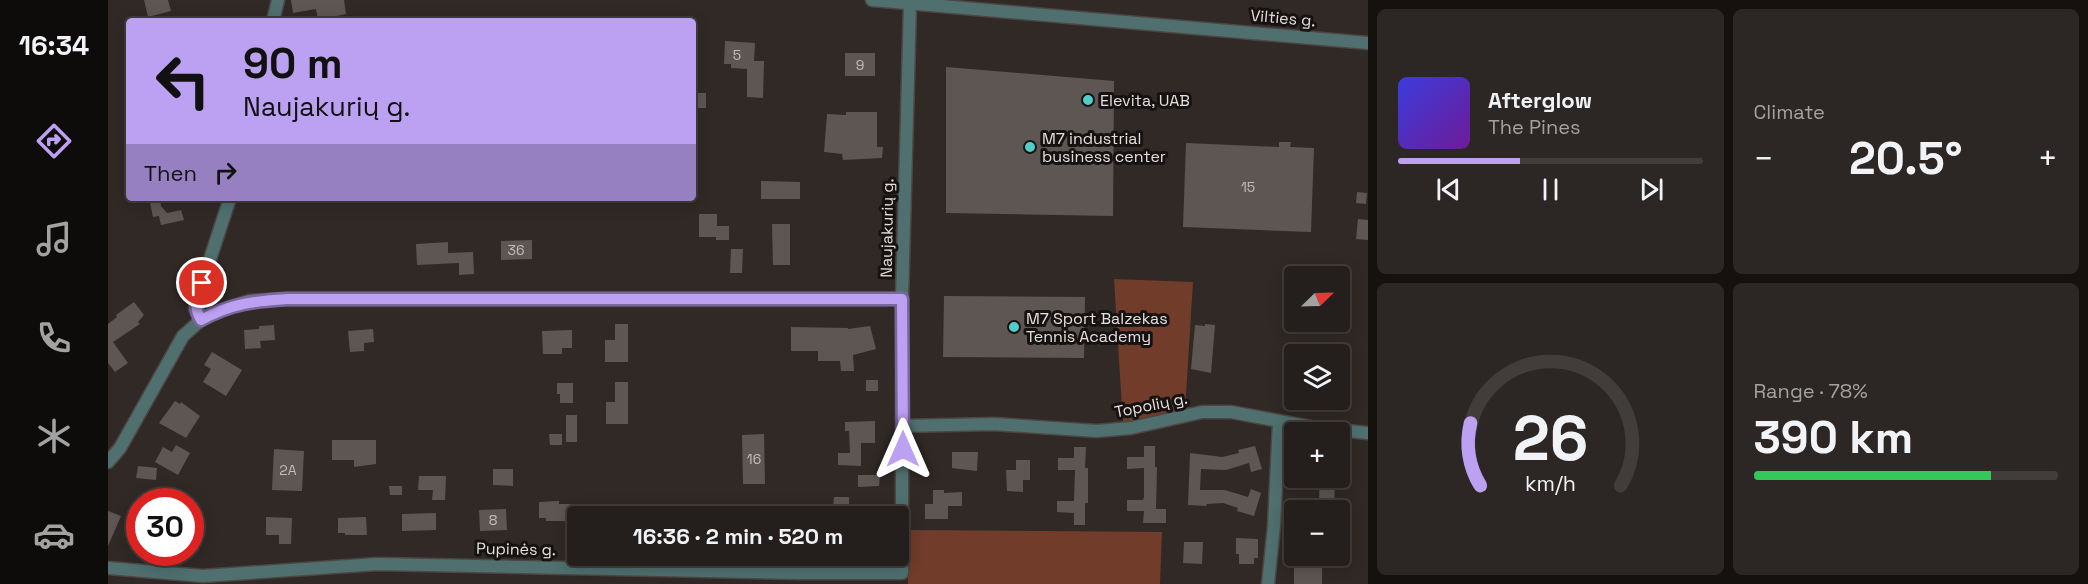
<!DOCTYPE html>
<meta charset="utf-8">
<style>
body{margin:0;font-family:"Space Grotesk",sans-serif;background:#2c2725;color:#f1f3f6;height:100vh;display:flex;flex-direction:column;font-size:22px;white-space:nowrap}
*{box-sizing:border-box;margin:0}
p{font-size:20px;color:#a3a2a3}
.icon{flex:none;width:33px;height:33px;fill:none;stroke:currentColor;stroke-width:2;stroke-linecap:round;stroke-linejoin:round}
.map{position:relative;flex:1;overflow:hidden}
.details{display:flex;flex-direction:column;gap:9px;padding:9px;background:#14110f;width:720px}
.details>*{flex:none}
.top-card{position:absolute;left:18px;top:18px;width:570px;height:183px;border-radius:6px;box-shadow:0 3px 15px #0003,0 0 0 2px #413d3b;background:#bca0f2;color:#111;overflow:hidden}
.needle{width:39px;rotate:67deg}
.buttons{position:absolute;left:1176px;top:266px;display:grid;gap:12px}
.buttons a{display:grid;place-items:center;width:66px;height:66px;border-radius:6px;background:#241f1c;box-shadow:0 3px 15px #0003,0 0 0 2px #413d3b;font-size:30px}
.speed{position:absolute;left:18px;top:488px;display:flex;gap:12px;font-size:30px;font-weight:700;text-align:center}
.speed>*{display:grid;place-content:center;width:78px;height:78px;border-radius:50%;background:#241f1c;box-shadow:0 3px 15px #0003,0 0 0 2px #413d3b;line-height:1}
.speed .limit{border:9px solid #d22;background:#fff;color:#111}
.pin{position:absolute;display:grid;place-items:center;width:51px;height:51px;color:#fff;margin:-26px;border:3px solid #fff;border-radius:50%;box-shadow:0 2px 6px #0007}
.me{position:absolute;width:66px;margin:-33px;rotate:0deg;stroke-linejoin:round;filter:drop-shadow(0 0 4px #0008)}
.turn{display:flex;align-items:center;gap:21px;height:126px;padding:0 18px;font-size:27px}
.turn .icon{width:78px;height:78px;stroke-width:2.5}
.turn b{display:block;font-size:42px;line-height:51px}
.then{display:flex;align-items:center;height:57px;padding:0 18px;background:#0003;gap:12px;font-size:22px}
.big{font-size:45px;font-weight:700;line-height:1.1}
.details .card{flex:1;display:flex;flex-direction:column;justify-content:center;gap:9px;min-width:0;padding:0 21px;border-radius:9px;background:#2c2725}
.details .dial{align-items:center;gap:0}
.dial svg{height:156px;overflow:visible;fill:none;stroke:#413d3b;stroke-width:7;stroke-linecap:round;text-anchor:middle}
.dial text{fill:#f1f3f6;stroke:none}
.song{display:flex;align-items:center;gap:18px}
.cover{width:72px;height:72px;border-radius:9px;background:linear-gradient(135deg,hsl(240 70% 55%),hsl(280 70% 35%))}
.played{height:6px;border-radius:3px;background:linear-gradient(90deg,#bca0f2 40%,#413d3b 40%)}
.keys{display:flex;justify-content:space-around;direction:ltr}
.heat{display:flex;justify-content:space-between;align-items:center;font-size:33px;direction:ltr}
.charge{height:9px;border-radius:4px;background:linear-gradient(90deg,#34c759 78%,#413d3b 0)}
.details .tiles{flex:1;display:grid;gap:9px;grid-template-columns:repeat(2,1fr)}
.trip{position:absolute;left:459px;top:506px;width:342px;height:60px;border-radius:6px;background:#241f1c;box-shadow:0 3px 15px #0003,0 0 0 2px #413d3b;font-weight:700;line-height:60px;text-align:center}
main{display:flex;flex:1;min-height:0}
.menu{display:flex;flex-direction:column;width:108px;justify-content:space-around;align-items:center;background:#0e0c0b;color:#a3a2a3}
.menu .icon{width:42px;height:42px}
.menu .current{color:#bca0f2}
.menu b{font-size:27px;color:#f1f3f6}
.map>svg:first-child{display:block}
</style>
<main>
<nav class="menu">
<b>16:34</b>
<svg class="icon current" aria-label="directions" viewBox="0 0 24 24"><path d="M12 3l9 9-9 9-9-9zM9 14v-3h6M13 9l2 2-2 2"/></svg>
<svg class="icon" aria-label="music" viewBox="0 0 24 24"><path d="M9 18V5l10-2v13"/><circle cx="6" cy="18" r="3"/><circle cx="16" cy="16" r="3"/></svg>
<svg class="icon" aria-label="phone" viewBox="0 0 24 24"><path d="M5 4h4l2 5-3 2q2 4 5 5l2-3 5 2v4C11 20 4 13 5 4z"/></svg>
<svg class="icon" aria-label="climate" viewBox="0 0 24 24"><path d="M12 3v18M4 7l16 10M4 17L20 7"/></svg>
<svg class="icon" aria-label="car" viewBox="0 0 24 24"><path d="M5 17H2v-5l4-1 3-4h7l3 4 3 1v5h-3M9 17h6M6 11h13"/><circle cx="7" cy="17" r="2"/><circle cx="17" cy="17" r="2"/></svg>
</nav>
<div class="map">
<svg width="1260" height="584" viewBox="0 0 1260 584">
<rect width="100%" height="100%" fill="#302926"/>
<path fill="#713c29" d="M 1006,279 L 1085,282 L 1077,411 L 1049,418 L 1015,423 Z
M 800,530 L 1054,532 L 1052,584 L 800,584 Z"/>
<path fill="#5e5653" d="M 36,0 L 60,0 L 63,11 L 40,17 Z
M 183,0 L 236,0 L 238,14 L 210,20 L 208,9 L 185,13 Z
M 617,41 L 647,43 L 646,61 L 656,61 L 655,98 L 639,97 L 639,69 L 623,68 L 623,64 L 616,64 Z
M 737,53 L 767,53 L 767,76 L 737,76 Z
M 838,67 L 1006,81 L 1005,216 L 838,213 Z
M 585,93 L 598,93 L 598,108 L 585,108 Z
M 738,112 L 769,112 L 769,147 L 775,147 L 774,158 L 735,160 L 734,154 L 716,152 L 719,114 L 738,115 Z
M 1171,142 L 1183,142 L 1182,147 L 1206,148 L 1203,232 L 1075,227 L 1078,143 L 1171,147 Z
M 653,181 L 692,182 L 692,199 L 653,199 Z
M 1249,192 L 1259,193 L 1258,204 L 1248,203 Z
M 41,198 L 52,198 L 53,206 L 59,213 L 73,210 L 76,220 L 53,225 L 51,216 L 45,217 Z
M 591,214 L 609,214 L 609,226 L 621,226 L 621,240 L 608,240 L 608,237 L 591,237 Z
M 1250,219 L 1260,220 L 1260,240 L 1248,239 Z
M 664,224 L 682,224 L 682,265 L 665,265 Z
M 424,240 L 424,259 L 393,260 L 393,241 Z
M 340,242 L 340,253 L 365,252 L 366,274 L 351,275 L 351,263 L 309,265 L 308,244 Z
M 623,249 L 635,249 L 634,273 L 622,273 Z
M 836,296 L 977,297 L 976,358 L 835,357 Z
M 26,302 L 36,315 L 30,322 L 32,324 L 5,342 L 20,363 L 7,372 L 0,363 L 0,324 L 9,317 L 8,315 Z
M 507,324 L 520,324 L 520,362 L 497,362 L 497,340 L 507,340 Z
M 1097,324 L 1107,325 L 1103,373 L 1083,369 L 1087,325 L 1097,326 Z
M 166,325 L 167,340 L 152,341 L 153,348 L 137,349 L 136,330 L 151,329 L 151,326 Z
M 762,326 L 768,349 L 745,355 L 746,371 L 733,371 L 732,361 L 710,361 L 710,351 L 683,351 L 683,327 L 740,328 L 740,329 Z
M 265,329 L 266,342 L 256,343 L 256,351 L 242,352 L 240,331 Z
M 464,330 L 464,348 L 454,348 L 454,354 L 435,354 L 434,331 Z
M 104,352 L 134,370 L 118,396 L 95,382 L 103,369 L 96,365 Z
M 758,380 L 770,380 L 770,391 L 758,391 Z
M 507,382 L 520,382 L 520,424 L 498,424 L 498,402 L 507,402 Z
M 449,383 L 465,383 L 465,403 L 452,403 L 452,394 L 449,394 Z
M 67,401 L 72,404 L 73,402 L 92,416 L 78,438 L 51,423 Z
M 458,415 L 469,415 L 469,442 L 458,442 Z
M 767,421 L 767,443 L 753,443 L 753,466 L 730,465 L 730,453 L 742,453 L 741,431 L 737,431 L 737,422 Z
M 441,434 L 454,434 L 454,445 L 442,445 Z
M 656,434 L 657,484 L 635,484 L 634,435 Z
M 224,440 L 268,440 L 268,464 L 246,467 L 246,460 L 224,460 Z
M 68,445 L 82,453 L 70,475 L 47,462 L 55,447 L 64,452 Z
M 1036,446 L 1047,446 L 1047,467 L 1049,467 L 1048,509 L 1058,509 L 1058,523 L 1035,523 L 1036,511 L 1019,511 L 1019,500 L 1035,500 L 1036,497 L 1036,468 L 1019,469 L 1019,457 L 1036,457 Z
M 1147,446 L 1154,469 L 1143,472 L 1141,463 L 1118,470 L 1093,469 L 1092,490 L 1117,490 L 1140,497 L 1143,489 L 1153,493 L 1146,516 L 1129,511 L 1130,508 L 1115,503 L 1099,504 L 1098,506 L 1080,505 L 1082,453 L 1114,457 L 1131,453 L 1130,450 Z
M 966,447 L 978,447 L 977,468 L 980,468 L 980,503 L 977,503 L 977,525 L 966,525 L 966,513 L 949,512 L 949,501 L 966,501 L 967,470 L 950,470 L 950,458 L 966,458 Z
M 166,449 L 196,451 L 194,491 L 164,490 Z
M 844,452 L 870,452 L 869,471 L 844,468 Z
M 908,460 L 922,460 L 922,480 L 915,480 L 915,492 L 899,491 L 898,470 L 908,470 Z
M 30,466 L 49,468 L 48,480 L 28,478 Z
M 385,469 L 405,469 L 405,486 L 385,485 Z
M 750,475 L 772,475 L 771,486 L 750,487 Z
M 311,476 L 338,476 L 337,500 L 324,500 L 325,490 L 310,490 Z
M 1212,477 L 1227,477 L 1226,510 L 1194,509 L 1195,500 L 1211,500 Z
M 281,486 L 294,486 L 294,495 L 282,495 Z
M 825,490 L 836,490 L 836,493 L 854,492 L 854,506 L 840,506 L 840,519 L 817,519 L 817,504 L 825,504 Z
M 726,497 L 741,497 L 741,505 L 759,505 L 759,516 L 724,516 Z
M 451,501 L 451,504 L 463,504 L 463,521 L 438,521 L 438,518 L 431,518 L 431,502 Z
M 398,509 L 399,530 L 372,531 L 371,510 Z
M 0,511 L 13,516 L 0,546 Z
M 328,513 L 328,530 L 294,531 L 294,514 Z
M 158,517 L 184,518 L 183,544 L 171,544 L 171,535 L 158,535 Z
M 258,517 L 259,535 L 237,535 L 237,533 L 230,533 L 230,518 Z
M 1128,538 L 1150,539 L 1150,558 L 1146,558 L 1146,564 L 1131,564 L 1131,554 L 1128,554 Z
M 1076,542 L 1095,542 L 1094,564 L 1075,563 Z
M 1186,555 L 1214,555 L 1214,584 L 1186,584 Z"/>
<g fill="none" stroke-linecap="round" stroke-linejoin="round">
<g stroke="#4d4643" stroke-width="15">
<path id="street" d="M 764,0 L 1260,43
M 165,21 L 170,0
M 93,320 L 87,309 L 88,302 L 122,198
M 794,426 L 886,424 L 989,431 L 1023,428 L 1094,412 L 1123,412 L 1209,428 L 1260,433
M 0,462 L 12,448 L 75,336 L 93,320 L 108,312 L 141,301 L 179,299 L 794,299 L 802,4
M 0,568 L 95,576 L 270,564 L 694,573 L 794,573 L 794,299
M 1160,584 L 1166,526 L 1171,422"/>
</g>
<use href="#street" stroke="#4f706f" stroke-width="12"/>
</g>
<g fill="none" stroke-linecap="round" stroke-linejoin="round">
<g stroke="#7a689d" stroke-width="15">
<path id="route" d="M 94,283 C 89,297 85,307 93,320 C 122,304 146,301 179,299 L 794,299 L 795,449"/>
</g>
<use href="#route" stroke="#bca0f2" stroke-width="10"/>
</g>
<g fill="#53cdca" stroke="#161211" stroke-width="2">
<circle cx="980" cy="100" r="6"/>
<circle cx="922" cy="147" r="6"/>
<circle cx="906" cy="327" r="6"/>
</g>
<g text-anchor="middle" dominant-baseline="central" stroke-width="6" stroke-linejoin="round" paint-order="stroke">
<g font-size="14" fill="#c2bdba">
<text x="629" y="55">5</text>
<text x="752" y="65">9</text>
<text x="1140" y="187">15</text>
<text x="408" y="250">36</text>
<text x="646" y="459">16</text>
<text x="180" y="470">2A</text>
<text x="385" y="520">8</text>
</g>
<g font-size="16" fill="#e4dfdd" stroke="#161211">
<text transform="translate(1175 18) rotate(5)">Vilties g.</text>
<text transform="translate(779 228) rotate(-89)">Naujakurių g.</text>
<text transform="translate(1043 405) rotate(-11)">Topolių g.</text>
<text transform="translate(408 549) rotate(1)">Pupinės g.</text>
</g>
<g font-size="16" fill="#e4dfdd" stroke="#161211" text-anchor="start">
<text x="992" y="100">Elevita, UAB</text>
<text x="934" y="138">M7 industrial<tspan x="934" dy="18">business center</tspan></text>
<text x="918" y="318">M7 Sport Balzekas<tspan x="918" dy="18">Tennis Academy</tspan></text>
</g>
</g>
</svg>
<div class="buttons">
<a><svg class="needle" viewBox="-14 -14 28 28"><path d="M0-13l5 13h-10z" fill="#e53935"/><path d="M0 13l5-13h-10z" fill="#a3a2a3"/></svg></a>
<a><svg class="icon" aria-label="layers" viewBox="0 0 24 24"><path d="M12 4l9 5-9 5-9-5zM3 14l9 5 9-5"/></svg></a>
<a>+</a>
<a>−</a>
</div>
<div class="speed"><div class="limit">30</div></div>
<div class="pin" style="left:94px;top:283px;background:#d93025"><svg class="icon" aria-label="arrive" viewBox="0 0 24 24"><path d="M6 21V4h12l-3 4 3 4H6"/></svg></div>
<svg class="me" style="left:795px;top:449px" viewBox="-20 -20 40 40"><path d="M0-17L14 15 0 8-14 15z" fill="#bca0f2" stroke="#fff" stroke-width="4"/></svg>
<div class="trip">16:36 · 2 min · 520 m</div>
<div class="top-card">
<div class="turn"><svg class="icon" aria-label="left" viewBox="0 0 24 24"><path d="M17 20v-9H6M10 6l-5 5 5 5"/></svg><div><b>90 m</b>Naujakurių g.</div></div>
<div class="then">Then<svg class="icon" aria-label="right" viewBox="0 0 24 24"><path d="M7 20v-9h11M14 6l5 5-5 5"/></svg></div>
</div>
</div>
<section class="details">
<div class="tiles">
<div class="card">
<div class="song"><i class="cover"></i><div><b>Afterglow</b><p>The Pines</p></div></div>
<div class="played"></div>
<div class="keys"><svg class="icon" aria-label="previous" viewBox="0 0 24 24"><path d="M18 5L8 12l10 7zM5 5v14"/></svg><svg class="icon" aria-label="pause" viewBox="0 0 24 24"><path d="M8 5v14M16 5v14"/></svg><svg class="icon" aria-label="next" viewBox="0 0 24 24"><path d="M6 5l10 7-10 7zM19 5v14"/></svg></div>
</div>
<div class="card"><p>Climate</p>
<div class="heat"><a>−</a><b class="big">20.5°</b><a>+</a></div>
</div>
<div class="card dial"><svg viewBox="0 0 100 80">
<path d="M14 69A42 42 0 1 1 86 69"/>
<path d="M14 69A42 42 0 0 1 9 37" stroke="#bca0f2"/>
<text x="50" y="56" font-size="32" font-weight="700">26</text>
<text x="50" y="72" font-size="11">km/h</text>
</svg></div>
<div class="card"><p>Range · 78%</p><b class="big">390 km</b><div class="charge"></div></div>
</div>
</section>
</main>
